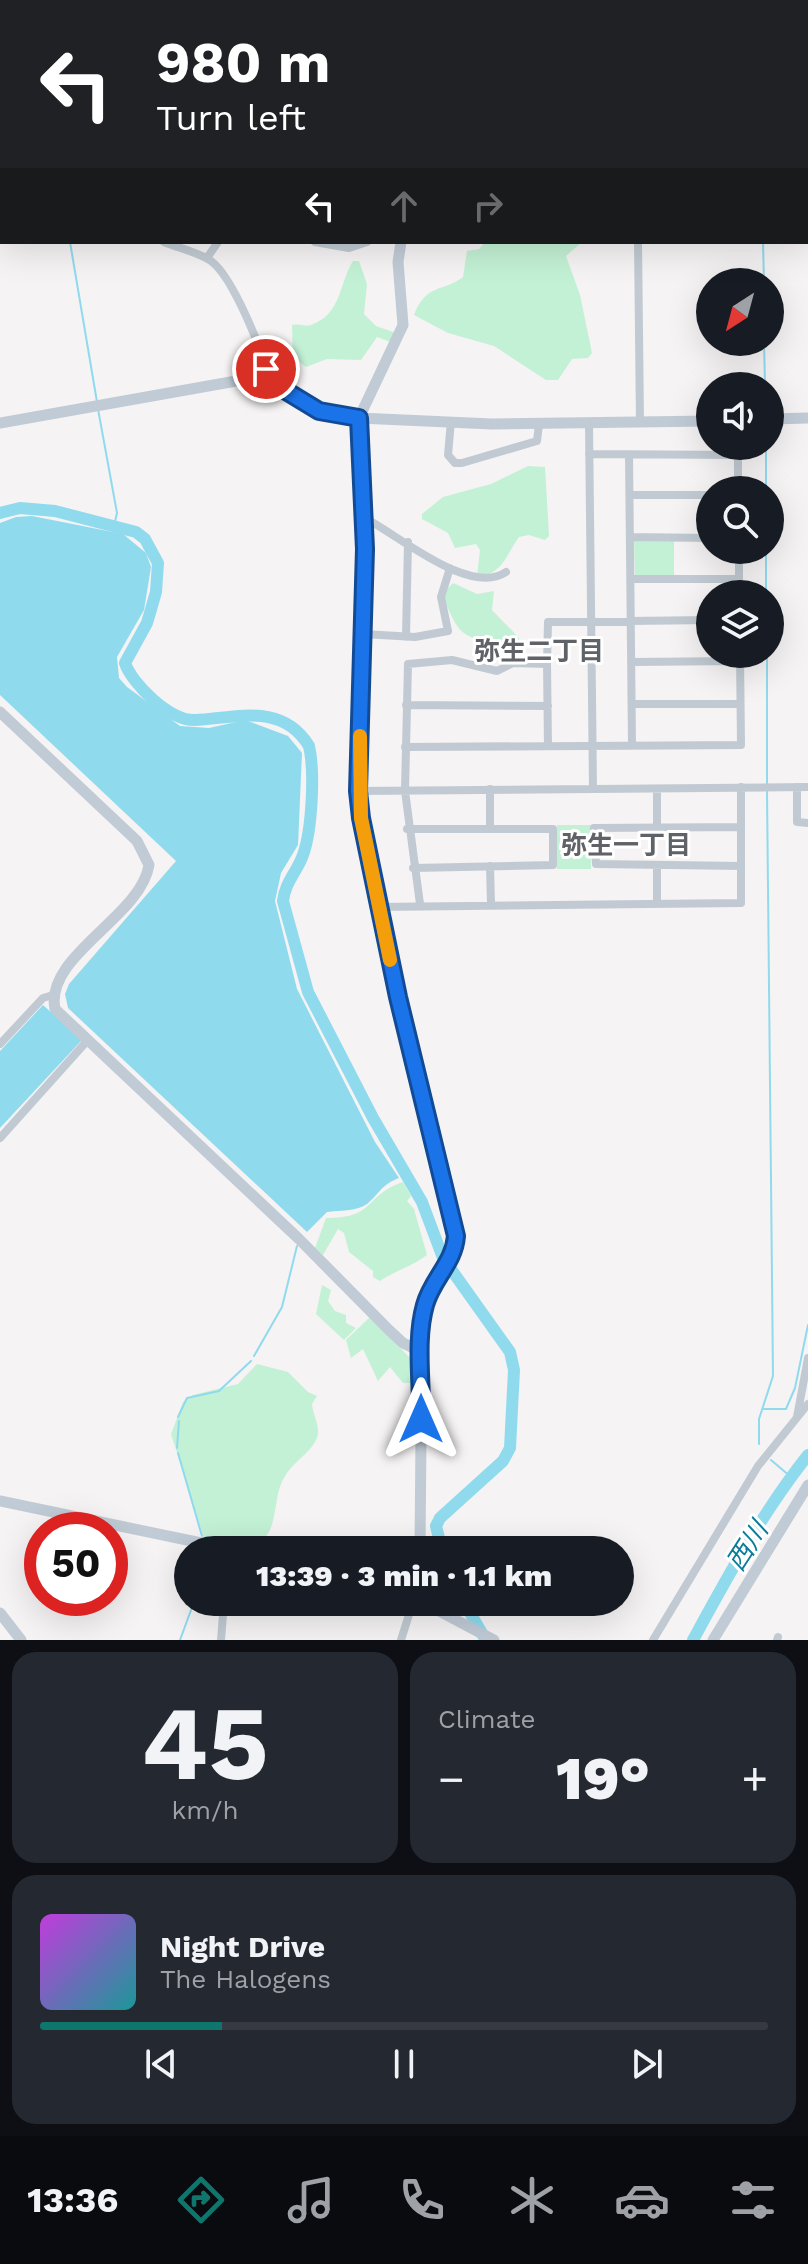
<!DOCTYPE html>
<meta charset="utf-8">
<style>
body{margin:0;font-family:"Work Sans","Noto Sans JP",sans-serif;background:#242831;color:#f1f3f6;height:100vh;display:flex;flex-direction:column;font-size:30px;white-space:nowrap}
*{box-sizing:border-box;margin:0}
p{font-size:26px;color:#9ea1a6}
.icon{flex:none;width:44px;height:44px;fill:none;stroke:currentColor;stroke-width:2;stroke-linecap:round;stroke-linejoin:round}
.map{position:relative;height:1640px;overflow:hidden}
.details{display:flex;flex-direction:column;gap:12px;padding:12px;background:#0d0f14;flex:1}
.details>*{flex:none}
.banner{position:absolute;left:0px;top:0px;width:808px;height:244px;box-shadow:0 8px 32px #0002;background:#202124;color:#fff;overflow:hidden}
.needle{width:52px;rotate:216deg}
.fabs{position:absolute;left:696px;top:268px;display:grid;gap:16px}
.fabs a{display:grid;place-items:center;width:88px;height:88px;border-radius:50%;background:#171b24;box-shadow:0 8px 32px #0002;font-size:40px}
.speed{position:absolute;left:24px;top:1512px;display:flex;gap:16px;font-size:40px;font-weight:700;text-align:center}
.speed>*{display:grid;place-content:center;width:104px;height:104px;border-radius:50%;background:#171b24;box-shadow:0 8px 32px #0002;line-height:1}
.speed .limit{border:12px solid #d22;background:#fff;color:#111}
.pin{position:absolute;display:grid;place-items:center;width:68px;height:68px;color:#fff;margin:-34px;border:4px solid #fff;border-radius:50%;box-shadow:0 2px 8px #0007}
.me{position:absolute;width:88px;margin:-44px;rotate:0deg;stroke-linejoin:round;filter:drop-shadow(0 0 6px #0008)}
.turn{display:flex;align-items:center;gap:28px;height:168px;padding:0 24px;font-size:36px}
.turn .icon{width:104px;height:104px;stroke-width:2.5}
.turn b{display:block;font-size:56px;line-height:68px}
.lanes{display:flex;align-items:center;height:76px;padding:0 24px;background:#0003;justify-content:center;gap:40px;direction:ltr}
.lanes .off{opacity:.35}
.big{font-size:60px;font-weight:800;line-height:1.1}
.details .tile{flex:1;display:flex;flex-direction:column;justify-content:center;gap:12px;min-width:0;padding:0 28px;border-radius:24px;background:#242831}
.details .dial{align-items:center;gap:0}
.dial b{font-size:104px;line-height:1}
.song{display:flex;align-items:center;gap:24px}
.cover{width:96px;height:96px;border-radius:12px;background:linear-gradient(135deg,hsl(290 70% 55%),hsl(180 70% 35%))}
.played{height:8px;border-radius:4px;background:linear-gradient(90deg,#0f766e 25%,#363941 25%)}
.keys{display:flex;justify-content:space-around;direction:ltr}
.heat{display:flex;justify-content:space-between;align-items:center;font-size:44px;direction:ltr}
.details .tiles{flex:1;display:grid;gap:12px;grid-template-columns:1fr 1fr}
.tile:last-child{grid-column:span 2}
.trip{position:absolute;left:174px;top:1536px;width:460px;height:80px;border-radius:40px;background:#171b24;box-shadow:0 8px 32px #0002;font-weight:800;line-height:80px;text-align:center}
.menu{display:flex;height:128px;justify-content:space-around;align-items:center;background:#090b0e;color:#9ea1a6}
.menu .icon{width:56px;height:56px}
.menu .current{color:#0f766e}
.menu b{font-size:36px;color:#f1f3f6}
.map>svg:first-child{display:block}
</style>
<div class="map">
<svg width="808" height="1640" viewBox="0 0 808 1640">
<rect width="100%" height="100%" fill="#f5f3f3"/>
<path fill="#c3f1d5" d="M 485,242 L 582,242 L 566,256 L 580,295 L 592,353 L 588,358 L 572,359 L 558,380 L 546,380 L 494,346 L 448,333 L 414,315 C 426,283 444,292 463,277 L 467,251 L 479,249 Z
M 353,261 L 359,261 L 367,284 L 364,314 L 376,326 L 396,333 L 393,343 L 377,337 L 361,360 L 327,359 L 306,367 L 293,357 L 292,325 C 299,323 305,327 311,325 C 342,314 339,283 353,261 Z
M 528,466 L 545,467 L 549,536 L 545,540 L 529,535 L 519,537 C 506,555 503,574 477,577 L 480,550 L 476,544 L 455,548 L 448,533 L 422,519 L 422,514 L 443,497 L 491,484 Z
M 674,540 L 674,575 L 635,575 L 634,541 Z
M 453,583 L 477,594 L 494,591 L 492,610 L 519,638 L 520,646 L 511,651 C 464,631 463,647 442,594 Z
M 557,825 L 591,825 L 591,869 L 557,869 Z
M 403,1182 L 411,1196 L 407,1201 L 414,1209 L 427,1255 C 409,1268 398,1269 380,1281 L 373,1277 L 373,1271 L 349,1252 L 344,1233 L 338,1229 L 323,1255 L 315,1248 L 326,1218 C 377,1218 363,1196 403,1182 Z
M 322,1285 L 331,1290 L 328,1301 L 335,1311 L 346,1315 L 346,1323 L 356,1328 L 344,1340 L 316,1314 Z
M 370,1317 L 414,1362 L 415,1383 L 403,1383 L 390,1367 L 378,1381 L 363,1349 L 351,1358 L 346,1340 Z
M 257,1364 L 288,1372 L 308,1392 L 317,1396 L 312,1404 C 313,1417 322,1428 316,1440 C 307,1458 287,1463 279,1490 C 274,1507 276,1531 260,1542 C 247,1549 218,1540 204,1538 L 171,1434 L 183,1402 L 193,1395 L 238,1384 Z"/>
<path fill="#90daee" d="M 32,516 L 123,534 L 146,553 L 151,567 L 144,610 L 117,657 L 119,678 L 127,687 L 180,726 L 209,728 L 245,720 L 288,736 L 302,753 L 298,845 L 281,873 L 275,901 L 297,989 L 375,1142 L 399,1178 C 382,1184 379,1194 367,1204 C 356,1212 339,1210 327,1212 L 307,1232 L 68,1008 L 65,994 L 69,984 L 176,861 L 0,695 L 0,523 L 16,517 Z
M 43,1005 L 82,1040 L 0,1128 L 0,1051 Z"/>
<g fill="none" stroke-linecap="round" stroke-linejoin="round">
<path stroke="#90daee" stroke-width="2" d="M 29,0 L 29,2
M 761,0 L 761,2
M 70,242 L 97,402
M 763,242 L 764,282
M 764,342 L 765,386
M 98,409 L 117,513 L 114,526
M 766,446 L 766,490
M 766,550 L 766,594
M 767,654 L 767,785
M 254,1356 L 282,1307 L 297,1246
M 763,1409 L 786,1409 L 795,1388 L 808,1325
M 178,1417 L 187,1398 L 219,1391 L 251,1361
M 759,1444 L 759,1419 L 773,1376 L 767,791
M 177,1448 L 179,1421
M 178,1453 L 202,1536
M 771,1460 L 791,1477
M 180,1640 L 194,1602"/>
<path stroke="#90daee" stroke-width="12" d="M 0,513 L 20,508 L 55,511 L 136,532 L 145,539 L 158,563 L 156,592 L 147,623 L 125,663 C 132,684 170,721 195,720 C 236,718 282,702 309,746 C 315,772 312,830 303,855 C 297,872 285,882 283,901 L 308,992 L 373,1118 L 422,1202 L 443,1258 L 510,1352 L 514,1370 L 510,1448 L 503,1461 L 440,1518 L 436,1526 L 442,1550
M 464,1602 L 484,1637
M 693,1640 C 728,1576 762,1513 808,1455"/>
<path stroke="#c1cad2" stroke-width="8" d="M 357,2 L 358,0
M 806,15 L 808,15
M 0,185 L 2,185
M 164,242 C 178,248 198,252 211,261 C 232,276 265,354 268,380
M 315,242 L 349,248 L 367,242
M 638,242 L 640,423
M 207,258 L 218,242
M 451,421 L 448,455 L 455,463 L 462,463 L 537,441 L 539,424
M 589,423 L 593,789
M 589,454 L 738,455 L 738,490
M 629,455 L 632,745
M 630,495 L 710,495
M 364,523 L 370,521 C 403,539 471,596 506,572
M 630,537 L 710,538
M 631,579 L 739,579 L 739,550
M 363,634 L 415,637 L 448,631 L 441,597 L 450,568
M 406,637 L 408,542
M 631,662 L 740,661
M 547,664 L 548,746
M 632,704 L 740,704
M 406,705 L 548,706
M 405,747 L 741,745 L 740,654
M 797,787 L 797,822 L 808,823
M 490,789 L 490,829
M 657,789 L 657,827
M 358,791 L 808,787
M 407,829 L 553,829 L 553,865 L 413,868
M 657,865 L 657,904
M 490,866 L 491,904
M 741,866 L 596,864 L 594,828 L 741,827
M 420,904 L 405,791 L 408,664 L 452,660 L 497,671 L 513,663 L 547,664 L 548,622 L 710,620
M 379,907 L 741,903 L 741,787
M 0,1044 L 43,998 L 53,995
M 0,1138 L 87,1041
M 797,1417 L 808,1358
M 221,1640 L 224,1602
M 401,1640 L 413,1602
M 653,1640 L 758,1466 L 808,1404
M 777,1640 L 778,1637"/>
<path stroke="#c1cbd6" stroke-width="11" d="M 519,2 L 520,0
M 401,242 L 398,262 L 403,325 L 359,418 L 365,549 L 358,791 L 367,857 L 456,1236 C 454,1266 429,1289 422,1319 L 420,1550
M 770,419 L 808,418
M 0,423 L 253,378 L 275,383 L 319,411 L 359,418 L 492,424 L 710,421
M 0,712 L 137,841 L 149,865 C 141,917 44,956 55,1009 L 299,1239 L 389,1330 L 403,1343 L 420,1351
M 0,1501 L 235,1550
M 422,1602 L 494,1640
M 0,1613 L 21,1640
M 713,1640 L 808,1485"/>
</g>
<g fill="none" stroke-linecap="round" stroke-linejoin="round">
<g stroke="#114b97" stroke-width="20">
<path id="route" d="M 266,369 L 268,380 L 319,411 L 359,418 L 365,549 L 358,791 L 361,818 L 398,997 L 456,1236 C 454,1263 432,1279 425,1305 C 415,1340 422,1382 421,1419"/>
</g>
<use href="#route" stroke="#1a73e8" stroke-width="14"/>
<path stroke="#f59e0b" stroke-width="14" d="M 360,736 L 361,818 L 390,960"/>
</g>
<g text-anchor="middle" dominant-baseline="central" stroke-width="6" stroke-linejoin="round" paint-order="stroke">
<g font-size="26" font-weight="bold" fill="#5f6368" stroke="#fff">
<text x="539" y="651">弥生二丁目</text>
<text x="626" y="845">弥生一丁目</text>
</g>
<g font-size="26" font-style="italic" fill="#0c7c9b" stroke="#fff">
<text transform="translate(747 1546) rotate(-57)">西川</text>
</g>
</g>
</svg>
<div class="fabs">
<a><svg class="needle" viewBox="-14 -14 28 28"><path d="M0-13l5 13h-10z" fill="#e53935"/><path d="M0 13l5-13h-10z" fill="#9ea1a6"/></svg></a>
<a><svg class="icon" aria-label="sound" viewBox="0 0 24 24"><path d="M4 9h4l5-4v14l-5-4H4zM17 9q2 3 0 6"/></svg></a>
<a><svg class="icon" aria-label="search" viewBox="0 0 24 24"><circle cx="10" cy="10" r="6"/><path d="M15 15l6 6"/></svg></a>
<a><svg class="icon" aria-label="layers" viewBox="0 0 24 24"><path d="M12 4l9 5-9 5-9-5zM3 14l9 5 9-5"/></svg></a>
</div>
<div class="speed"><div class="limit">50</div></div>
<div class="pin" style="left:266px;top:369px;background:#d93025"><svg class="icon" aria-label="arrive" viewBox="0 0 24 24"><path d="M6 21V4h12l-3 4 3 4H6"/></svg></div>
<svg class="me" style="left:421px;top:1419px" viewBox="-20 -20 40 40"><path d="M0-17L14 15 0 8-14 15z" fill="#1a73e8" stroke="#fff" stroke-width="4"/></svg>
<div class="trip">13:39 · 3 min · 1.1 km</div>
<div class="banner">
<div class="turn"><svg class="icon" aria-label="left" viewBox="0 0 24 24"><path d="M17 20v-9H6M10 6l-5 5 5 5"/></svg><div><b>980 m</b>Turn left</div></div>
<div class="lanes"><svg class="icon" aria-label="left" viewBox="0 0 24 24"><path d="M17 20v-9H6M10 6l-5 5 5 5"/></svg><svg class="icon off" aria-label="ahead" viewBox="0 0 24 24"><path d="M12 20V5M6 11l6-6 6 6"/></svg><svg class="icon off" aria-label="right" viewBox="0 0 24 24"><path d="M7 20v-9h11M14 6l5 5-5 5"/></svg></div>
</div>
</div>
<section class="details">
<div class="tiles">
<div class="tile dial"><b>45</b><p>km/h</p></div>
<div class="tile"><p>Climate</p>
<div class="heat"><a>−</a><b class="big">19°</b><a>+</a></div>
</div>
<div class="tile">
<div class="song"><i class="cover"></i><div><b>Night Drive</b><p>The Halogens</p></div></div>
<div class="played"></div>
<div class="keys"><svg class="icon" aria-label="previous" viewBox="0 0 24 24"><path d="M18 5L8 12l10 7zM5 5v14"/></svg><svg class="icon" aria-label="pause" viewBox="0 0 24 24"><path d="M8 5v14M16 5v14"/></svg><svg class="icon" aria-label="next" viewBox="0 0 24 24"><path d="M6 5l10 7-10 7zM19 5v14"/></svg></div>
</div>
</div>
</section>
<nav class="menu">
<b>13:36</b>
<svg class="icon current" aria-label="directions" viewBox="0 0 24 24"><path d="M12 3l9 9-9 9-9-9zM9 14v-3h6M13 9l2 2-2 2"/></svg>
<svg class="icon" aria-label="music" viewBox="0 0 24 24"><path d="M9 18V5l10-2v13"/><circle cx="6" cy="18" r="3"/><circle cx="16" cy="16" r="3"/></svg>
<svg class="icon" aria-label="phone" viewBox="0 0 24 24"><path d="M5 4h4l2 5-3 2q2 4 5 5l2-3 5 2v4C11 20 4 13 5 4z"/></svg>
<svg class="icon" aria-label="climate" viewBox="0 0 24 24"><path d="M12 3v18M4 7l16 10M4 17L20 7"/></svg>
<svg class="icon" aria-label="car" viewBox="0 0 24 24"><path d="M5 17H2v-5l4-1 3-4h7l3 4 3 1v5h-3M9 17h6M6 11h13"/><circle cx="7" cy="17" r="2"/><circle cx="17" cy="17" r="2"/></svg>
<svg class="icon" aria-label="filters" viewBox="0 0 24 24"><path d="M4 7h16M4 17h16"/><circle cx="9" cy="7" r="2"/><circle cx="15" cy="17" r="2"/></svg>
</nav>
